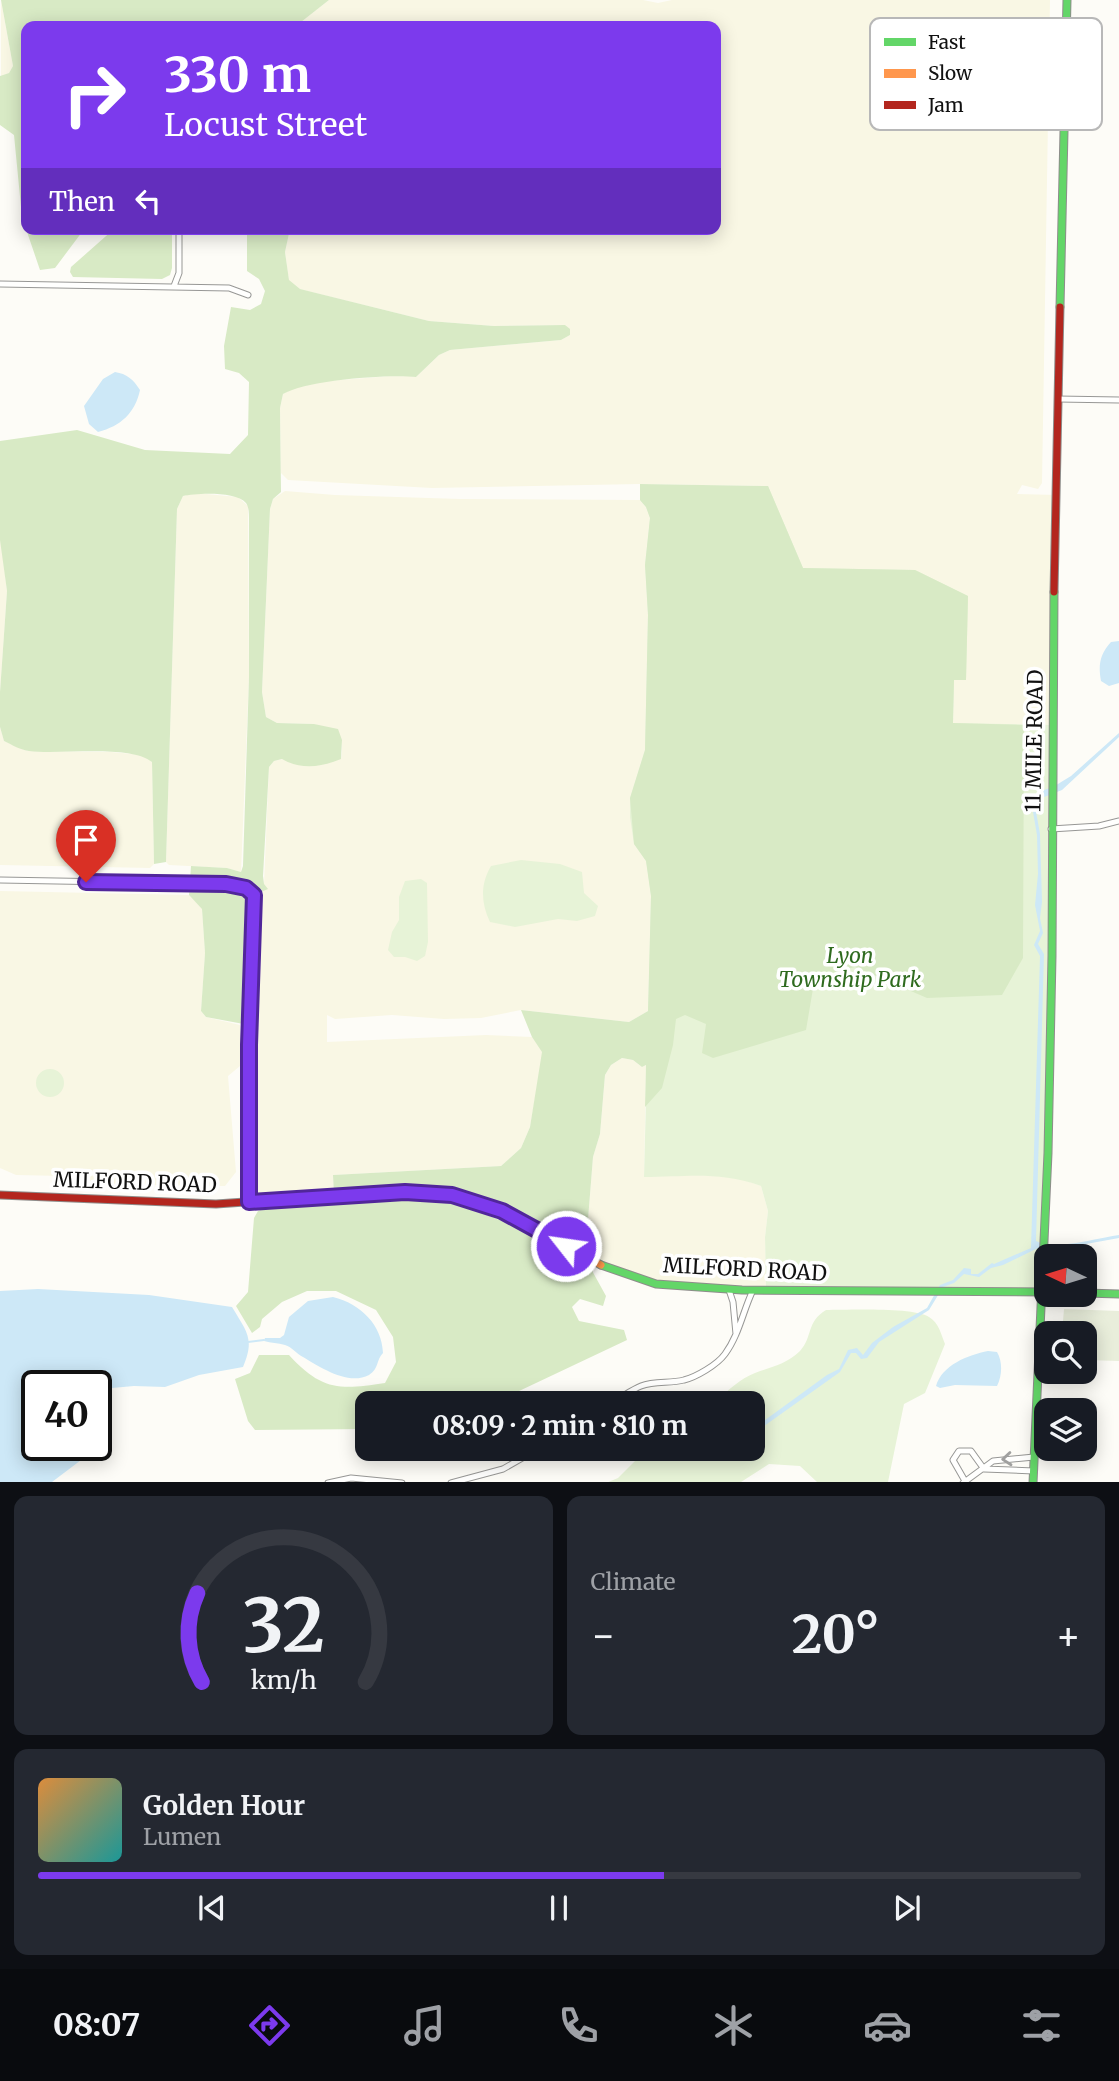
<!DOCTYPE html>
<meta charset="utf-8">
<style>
body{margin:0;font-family:Merriweather,serif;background:#242831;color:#f1f3f6;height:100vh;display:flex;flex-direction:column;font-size:26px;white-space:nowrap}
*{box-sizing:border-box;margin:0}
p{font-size:23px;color:#9ea1a6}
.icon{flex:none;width:38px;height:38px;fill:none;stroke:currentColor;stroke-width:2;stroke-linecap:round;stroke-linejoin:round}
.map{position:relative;height:1482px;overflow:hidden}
.details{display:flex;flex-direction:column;gap:14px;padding:14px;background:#0d0f14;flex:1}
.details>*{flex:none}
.hud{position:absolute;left:21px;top:21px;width:700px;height:214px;border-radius:14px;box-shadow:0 4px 18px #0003;background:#7c3aed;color:#fff;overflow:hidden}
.needle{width:46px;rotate:274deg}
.buttons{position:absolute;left:1034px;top:1244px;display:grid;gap:14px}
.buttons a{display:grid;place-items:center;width:63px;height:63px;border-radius:14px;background:#171b24;box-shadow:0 4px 18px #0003;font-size:35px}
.speed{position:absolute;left:21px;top:1370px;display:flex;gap:14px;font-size:35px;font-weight:700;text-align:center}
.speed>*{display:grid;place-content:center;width:91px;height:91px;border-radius:50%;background:#171b24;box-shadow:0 4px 18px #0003;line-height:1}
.speed .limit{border:4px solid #111;border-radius:10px;background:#fff;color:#111}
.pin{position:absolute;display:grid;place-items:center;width:60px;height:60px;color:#fff;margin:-72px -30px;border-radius:50% 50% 50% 0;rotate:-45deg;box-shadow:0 0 7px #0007}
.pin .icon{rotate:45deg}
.me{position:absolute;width:77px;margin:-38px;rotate:300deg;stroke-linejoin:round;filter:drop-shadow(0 0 5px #0008)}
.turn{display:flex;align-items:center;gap:24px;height:147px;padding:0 28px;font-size:32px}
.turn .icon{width:91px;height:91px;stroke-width:2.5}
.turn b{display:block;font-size:49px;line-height:60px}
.then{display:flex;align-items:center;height:66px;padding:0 28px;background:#0003;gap:14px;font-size:26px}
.big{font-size:52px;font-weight:700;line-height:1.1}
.details .tile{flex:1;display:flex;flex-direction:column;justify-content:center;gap:10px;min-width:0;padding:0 24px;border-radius:14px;background:#242831}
.details .dial{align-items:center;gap:0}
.dial svg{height:182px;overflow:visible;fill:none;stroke:#363941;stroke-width:7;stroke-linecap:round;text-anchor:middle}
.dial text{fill:#f1f3f6;stroke:none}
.song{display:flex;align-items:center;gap:21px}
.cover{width:84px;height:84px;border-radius:10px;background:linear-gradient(135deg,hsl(30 70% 55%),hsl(180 70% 35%))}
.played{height:7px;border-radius:4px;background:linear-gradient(90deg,#7c3aed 60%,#363941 60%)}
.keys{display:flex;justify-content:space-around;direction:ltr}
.heat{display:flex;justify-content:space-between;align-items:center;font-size:38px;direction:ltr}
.details .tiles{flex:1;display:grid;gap:14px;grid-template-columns:1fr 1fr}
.tile:last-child{grid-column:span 2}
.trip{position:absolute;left:355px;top:1391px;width:410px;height:70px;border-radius:14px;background:#171b24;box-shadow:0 4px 18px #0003;font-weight:700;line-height:70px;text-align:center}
.tab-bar{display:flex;height:112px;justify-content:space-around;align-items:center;background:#090b0e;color:#9ea1a6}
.tab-bar .icon{width:49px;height:49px}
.tab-bar .current{color:#7c3aed}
.tab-bar b{font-size:32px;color:#f1f3f6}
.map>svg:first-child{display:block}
</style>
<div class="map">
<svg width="1119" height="1483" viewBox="0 0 1119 1483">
<rect width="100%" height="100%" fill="#fdfcf7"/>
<path fill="#f9f7e4" d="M 1,0 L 13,66 L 9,73 L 1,76 Z
M 329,0 L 643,0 L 658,3 L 672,0 L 1050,0 L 1042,483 L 1038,489 L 1022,485 L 1017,494 L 1057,495 L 1051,725 L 953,724 L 954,679 L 965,680 L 915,570 L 803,569 L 767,486 L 640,484 L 432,488 L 288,480 L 281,473 L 280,408 L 283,394 L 293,388 L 327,381 L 404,375 L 416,377 L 439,355 L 450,350 L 561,340 L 570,335 L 565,325 L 494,326 L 429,321 L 299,289 L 289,281 L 285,252 L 290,229 L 716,229 L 716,26 L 296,26 Z
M 285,491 L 335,495 L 460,499 L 640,500 L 646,507 L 650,518 L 645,565 L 648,615 L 645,750 L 630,798 L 634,844 L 646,861 L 651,896 L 648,1011 L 629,1022 L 521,1010 L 481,1018 L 444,1019 L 392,1015 L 335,1019 L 327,1015 L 327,1042 L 486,1035 L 532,1037 L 543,1052 L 530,1127 L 521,1148 L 501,1166 L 333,1175 L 334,1197 L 249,1202 L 254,895 L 264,884 L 269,767 L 274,761 L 283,759 L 341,759 L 342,752 L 342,740 L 314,724 L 277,723 L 266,717 L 262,692 L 270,509 L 273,499 Z
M 196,493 L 238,497 L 248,506 L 249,677 L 241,872 L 227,868 L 169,865 L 166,862 L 177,509 L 183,496 Z
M 0,533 L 7,591 L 0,692 Z
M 0,727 L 4,741 L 27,751 L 111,752 L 144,755 L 152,762 L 154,864 L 150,868 L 0,865 Z
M 0,891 L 189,895 L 202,908 L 205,953 L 201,1011 L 206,1017 L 240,1025 L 240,1066 L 228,1076 L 236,1172 L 225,1186 L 78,1184 L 63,1176 L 16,1175 L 0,1168 Z
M 622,1058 L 633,1060 L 642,1067 L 646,1065 L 644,1177 L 704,1174 L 739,1178 L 761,1186 L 768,1211 L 765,1237 L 766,1290 L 656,1284 L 585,1257 L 593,1157 L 600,1134 L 605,1075 L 611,1065 Z"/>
<path fill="#e7f3d7" d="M 768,486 L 803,568 L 915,570 L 968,596 L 966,680 L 954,680 L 953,723 L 1051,725 L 1050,1022 L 1043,1292 L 766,1290 L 765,1237 L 768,1211 L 761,1186 C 718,1171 688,1177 644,1177 L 651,896 L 646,861 L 634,844 L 630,817 L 630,798 L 645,750 L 648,615 L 645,565 L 650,518 L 646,507 L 640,500 Z
M 521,860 L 560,864 L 582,872 L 584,893 L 598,906 L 595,916 L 577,921 L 558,919 L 515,927 L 490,922 C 481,903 480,885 491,866 Z
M 421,879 L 427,883 L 428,942 L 425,956 L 417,961 L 405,957 L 394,957 L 388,950 L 392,932 L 399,920 L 399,897 L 405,881 Z
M36 1083a14 14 0 1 1 28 0a14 14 0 1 1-28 0Z
M 826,1310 C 847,1310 913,1307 929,1317 C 939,1323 941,1334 945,1344 L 925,1393 L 904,1404 L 888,1482 L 817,1482 L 800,1466 L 769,1464 L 741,1482 L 606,1483 L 618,1478 L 647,1449 L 752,1449 L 752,1404 L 717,1403 C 725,1391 742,1378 755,1373 C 771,1367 787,1364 800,1351 C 813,1337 806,1322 826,1310 Z"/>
<path fill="#d8eac5" d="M 1,0 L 329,0 L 296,26 L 26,26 L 26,229 L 21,207 L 14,135 L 0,125 L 0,76 L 9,73 L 13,66 Z
M 26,229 L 82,229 L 82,232 L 55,268 L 40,270 Z
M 114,229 L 172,229 L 172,268 L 170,275 L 162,279 L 73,277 L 70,272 L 71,267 Z
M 247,229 L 290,229 L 285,252 L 289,280 L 300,289 L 429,321 L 494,326 L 565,325 L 570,329 L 570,335 L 561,340 L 450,350 L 439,355 L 416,377 C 388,374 307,380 283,394 L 280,408 L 281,492 L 273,499 L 270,509 L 262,692 L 266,717 L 277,723 L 314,724 L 338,729 L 342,740 L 341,759 C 322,767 301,770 282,759 L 274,761 L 269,767 L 263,876 L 264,884 L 268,889 L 254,895 L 249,1025 L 206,1017 L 201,1011 L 205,953 L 202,909 L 189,895 L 191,866 L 227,868 L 241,872 L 243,866 L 249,677 L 249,520 C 249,514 249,507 246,503 C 236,491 196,493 183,496 L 177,509 L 166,862 L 154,864 L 152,762 C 130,744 60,755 29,751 C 21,750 12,745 4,741 L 0,727 L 0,692 L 7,591 L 0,540 L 0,441 L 77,430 L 145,450 L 230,454 L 248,435 L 249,382 L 239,373 L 225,369 L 224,346 L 231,307 L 250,310 L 261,304 L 265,291 L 259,279 L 247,271 Z
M 640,484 L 768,486 L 803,568 L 915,570 L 968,596 L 966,680 L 954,680 L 953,723 L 1024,725 L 1023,958 L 1002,995 L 927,998 L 855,967 L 815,977 L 806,1030 L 713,1058 L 702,1053 L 706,1024 L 685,1015 L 676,1019 L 673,1045 L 662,1088 L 645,1107 L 646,1065 L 642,1067 L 633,1060 L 622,1058 L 611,1065 L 605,1075 L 600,1134 L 593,1157 L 585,1257 C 543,1233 501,1205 453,1196 C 415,1188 373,1195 334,1197 L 333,1175 L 501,1166 L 521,1148 L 530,1127 L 542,1052 L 532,1037 L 521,1010 L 629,1022 L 648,1011 L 651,896 L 646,861 L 634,844 L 630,798 L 645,750 L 648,615 L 645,565 L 650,518 L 646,507 L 640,500 Z
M 404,1199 L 456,1203 L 510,1224 L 590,1267 L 606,1296 L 603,1306 L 580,1299 L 572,1307 L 579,1321 L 624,1330 L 627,1340 L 494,1403 L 368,1404 L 367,1429 L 255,1430 L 248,1421 L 235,1379 L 250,1373 L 259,1355 L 289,1355 C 322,1391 340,1390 385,1383 L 396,1362 L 393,1337 L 376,1310 L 336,1291 L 307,1291 L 282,1302 L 262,1319 L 260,1327 L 252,1333 L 236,1306 L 248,1292 L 254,1218 L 258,1211 L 265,1208 Z"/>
<path fill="#e9eedb" d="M 1064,1309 L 1119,1311 L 1119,1361 L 1086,1360 L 1085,1366 L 1085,1334 L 1062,1333 Z"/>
<path fill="#cde8f7" d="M 115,372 C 127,374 133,379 140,390 C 135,413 121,426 98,432 L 89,424 L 84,406 L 103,379 Z
M 1119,641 L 1119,683 L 1109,686 L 1101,681 C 1098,665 1100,654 1111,642 Z
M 1119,733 L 1119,737 L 1062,790 L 1039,799 L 1035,806 L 1040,834 L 1042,902 L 1040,918 L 1043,933 L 1038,944 L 1044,954 L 1036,1241 C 1055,1251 1097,1238 1119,1235 L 1119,1238 L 1064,1248 L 1038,1248 L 1003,1265 L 991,1268 L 979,1277 L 964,1274 L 954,1283 L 943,1287 L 929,1310 L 879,1342 L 867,1358 L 861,1359 L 856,1353 L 851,1353 L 840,1372 L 753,1434 L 753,1430 L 761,1423 L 827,1375 L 839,1369 L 848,1350 L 857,1348 L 863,1355 L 872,1343 L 893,1327 L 927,1308 L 940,1285 L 953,1280 L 964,1268 L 971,1269 L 971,1274 L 978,1274 L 992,1263 L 994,1264 L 1031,1248 L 1040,956 L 1034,945 L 1040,931 L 1035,905 L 1038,874 L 1037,835 L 1032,806 L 1038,792 L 1053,787 L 1071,776 Z
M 38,1289 L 149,1295 L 232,1307 C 247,1332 255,1339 243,1367 L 199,1375 L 165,1387 L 134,1386 L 112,1388 L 98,1399 L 96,1430 L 96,1386 L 37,1386 L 37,1446 L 94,1446 L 93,1451 L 52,1482 L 0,1482 L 0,1291 Z
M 333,1297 C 361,1304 382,1325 383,1353 C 376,1360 379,1369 369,1375 C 348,1386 320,1367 303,1357 C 297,1354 292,1347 285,1345 C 278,1343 271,1343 264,1341 L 265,1338 L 280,1338 L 284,1335 L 289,1317 L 308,1301 Z
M 988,1351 L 997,1352 C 1003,1362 1002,1376 997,1386 L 955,1385 L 940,1388 L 936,1386 C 942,1365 968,1355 988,1351 Z"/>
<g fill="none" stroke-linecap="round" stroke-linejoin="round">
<path stroke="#cde8f7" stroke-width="2" d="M 248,1342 L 264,1340"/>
<g stroke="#979795" stroke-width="7">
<path id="street" d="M 0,284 L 229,288 L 248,295
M 174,286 L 179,273 L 179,229
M 1058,399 L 1119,400
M 1051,829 L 1099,826 L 1119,821
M 0,880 L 226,884 C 247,887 253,887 254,910 L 249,1045 L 249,1202
M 729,1290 L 733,1302 L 736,1334
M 607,1404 C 620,1399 629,1391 641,1386 C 655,1380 670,1384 684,1380 C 696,1377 717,1365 725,1354 C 739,1335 743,1311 753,1290
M 554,1449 L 570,1454 L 588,1449
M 965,1481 L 953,1460 L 959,1451 L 971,1451 L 984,1469 L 1034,1471
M 328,1483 L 351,1478 L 402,1483
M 451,1483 L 503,1469 L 538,1449
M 963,1483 L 993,1461 L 1034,1457"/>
</g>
<g stroke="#8e8d8b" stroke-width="9">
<path id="fast" d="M 1060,307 L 1067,0
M 601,1265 L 656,1284 L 742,1290 L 1046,1292
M 1085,1293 L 1119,1294
M 1033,1483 L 1048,1153 L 1052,956 L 1054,592"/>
</g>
<g stroke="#8e8d8b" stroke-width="9">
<path id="slow" d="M 290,1199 C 342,1196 399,1187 451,1195 C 502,1203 555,1240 601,1265"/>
</g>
<g stroke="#8e8d8b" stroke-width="9">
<path id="jam" d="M 1054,592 L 1060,307
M 0,1195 L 216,1204 L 290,1199"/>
</g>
<use href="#street" stroke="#fffffe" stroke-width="5"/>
<use href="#fast" stroke="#63d668" stroke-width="7"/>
<use href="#slow" stroke="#ff974d" stroke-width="7"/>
<use href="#jam" stroke="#b3261e" stroke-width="7"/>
</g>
<defs><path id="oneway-chevron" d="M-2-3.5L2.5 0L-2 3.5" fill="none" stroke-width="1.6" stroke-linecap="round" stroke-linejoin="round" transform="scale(1.75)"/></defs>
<use stroke="#a0a09f" href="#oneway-chevron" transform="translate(1007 1459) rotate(175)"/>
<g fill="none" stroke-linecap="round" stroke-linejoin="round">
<g stroke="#51269a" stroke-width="18">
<path id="route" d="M 86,882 L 226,884 L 246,888 L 254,895 L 249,1045 L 249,1202 L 405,1192 L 452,1195 L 502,1211 L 566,1246"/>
</g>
<use href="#route" stroke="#7c3aed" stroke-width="12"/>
</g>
<g text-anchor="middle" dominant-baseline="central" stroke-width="7" stroke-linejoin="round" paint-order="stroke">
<g font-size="21" fill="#111" stroke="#fff">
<text transform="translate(1034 741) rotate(-89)">11 MILE ROAD</text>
<text transform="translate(135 1182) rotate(2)">MILFORD ROAD</text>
<text transform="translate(745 1269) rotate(3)">MILFORD ROAD</text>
</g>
<g font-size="21" font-style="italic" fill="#2f6b1f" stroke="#fff">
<text x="850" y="955">Lyon<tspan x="850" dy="24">Township Park</tspan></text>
</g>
</g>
<rect x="870" y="18" width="232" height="112" rx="10" fill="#fff" stroke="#b8b8b8" stroke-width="2"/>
<rect x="884" y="38" width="32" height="8" fill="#63d668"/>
<rect x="884" y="69" width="32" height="9" fill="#ff974d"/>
<rect x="884" y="101" width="32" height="8" fill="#b3261e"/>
<g font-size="19" fill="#111">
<text x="928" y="49">Fast</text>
<text x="928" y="80">Slow</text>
<text x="928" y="112">Jam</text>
</g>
</svg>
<div class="buttons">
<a><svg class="needle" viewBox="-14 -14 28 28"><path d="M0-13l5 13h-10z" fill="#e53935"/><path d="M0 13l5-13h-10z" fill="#9ea1a6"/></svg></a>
<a><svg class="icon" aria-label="search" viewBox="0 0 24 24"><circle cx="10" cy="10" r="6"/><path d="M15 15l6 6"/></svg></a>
<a><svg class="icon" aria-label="layers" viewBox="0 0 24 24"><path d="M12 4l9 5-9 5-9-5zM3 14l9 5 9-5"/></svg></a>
</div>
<div class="speed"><div class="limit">40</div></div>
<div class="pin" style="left:86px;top:882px;background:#d93025"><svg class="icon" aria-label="arrive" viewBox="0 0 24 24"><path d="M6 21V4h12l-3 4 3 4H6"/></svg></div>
<svg class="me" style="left:566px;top:1246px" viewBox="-20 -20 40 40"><circle r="17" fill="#7c3aed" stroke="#fff" stroke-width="3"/><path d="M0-11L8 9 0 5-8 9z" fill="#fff"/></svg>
<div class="trip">08:09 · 2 min · 810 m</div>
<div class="hud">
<div class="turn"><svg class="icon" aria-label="right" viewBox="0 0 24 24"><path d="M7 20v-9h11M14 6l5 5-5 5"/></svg><div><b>330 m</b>Locust Street</div></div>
<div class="then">Then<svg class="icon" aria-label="left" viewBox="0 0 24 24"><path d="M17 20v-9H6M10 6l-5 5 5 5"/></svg></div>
</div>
</div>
<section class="details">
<div class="tiles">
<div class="tile dial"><svg viewBox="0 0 100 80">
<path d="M14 69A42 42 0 1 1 86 69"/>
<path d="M14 69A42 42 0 0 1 12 30" stroke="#7c3aed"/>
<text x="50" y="56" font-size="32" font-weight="700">32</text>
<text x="50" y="72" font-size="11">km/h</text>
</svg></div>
<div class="tile"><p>Climate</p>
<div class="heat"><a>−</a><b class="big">20°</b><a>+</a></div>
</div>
<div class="tile">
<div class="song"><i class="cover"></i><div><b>Golden Hour</b><p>Lumen</p></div></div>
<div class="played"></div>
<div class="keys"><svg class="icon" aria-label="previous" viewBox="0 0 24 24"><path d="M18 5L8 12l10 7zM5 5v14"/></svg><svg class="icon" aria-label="pause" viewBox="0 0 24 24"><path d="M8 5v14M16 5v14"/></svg><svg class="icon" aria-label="next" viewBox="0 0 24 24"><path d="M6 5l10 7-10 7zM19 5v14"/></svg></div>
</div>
</div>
</section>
<nav class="tab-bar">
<b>08:07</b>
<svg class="icon current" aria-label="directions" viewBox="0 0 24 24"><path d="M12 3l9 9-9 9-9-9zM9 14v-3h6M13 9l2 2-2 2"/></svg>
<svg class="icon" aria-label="music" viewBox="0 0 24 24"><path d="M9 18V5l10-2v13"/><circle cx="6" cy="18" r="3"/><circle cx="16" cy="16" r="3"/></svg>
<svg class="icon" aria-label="phone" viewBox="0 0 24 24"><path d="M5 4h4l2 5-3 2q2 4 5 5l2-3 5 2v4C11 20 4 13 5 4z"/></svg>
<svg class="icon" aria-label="climate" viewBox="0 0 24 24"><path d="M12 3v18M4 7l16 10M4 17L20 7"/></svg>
<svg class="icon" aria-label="car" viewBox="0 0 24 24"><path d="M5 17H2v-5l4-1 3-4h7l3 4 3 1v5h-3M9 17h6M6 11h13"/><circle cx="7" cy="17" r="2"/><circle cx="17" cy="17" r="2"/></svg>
<svg class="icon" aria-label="filters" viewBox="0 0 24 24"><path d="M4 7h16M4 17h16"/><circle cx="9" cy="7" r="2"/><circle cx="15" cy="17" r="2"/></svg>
</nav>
